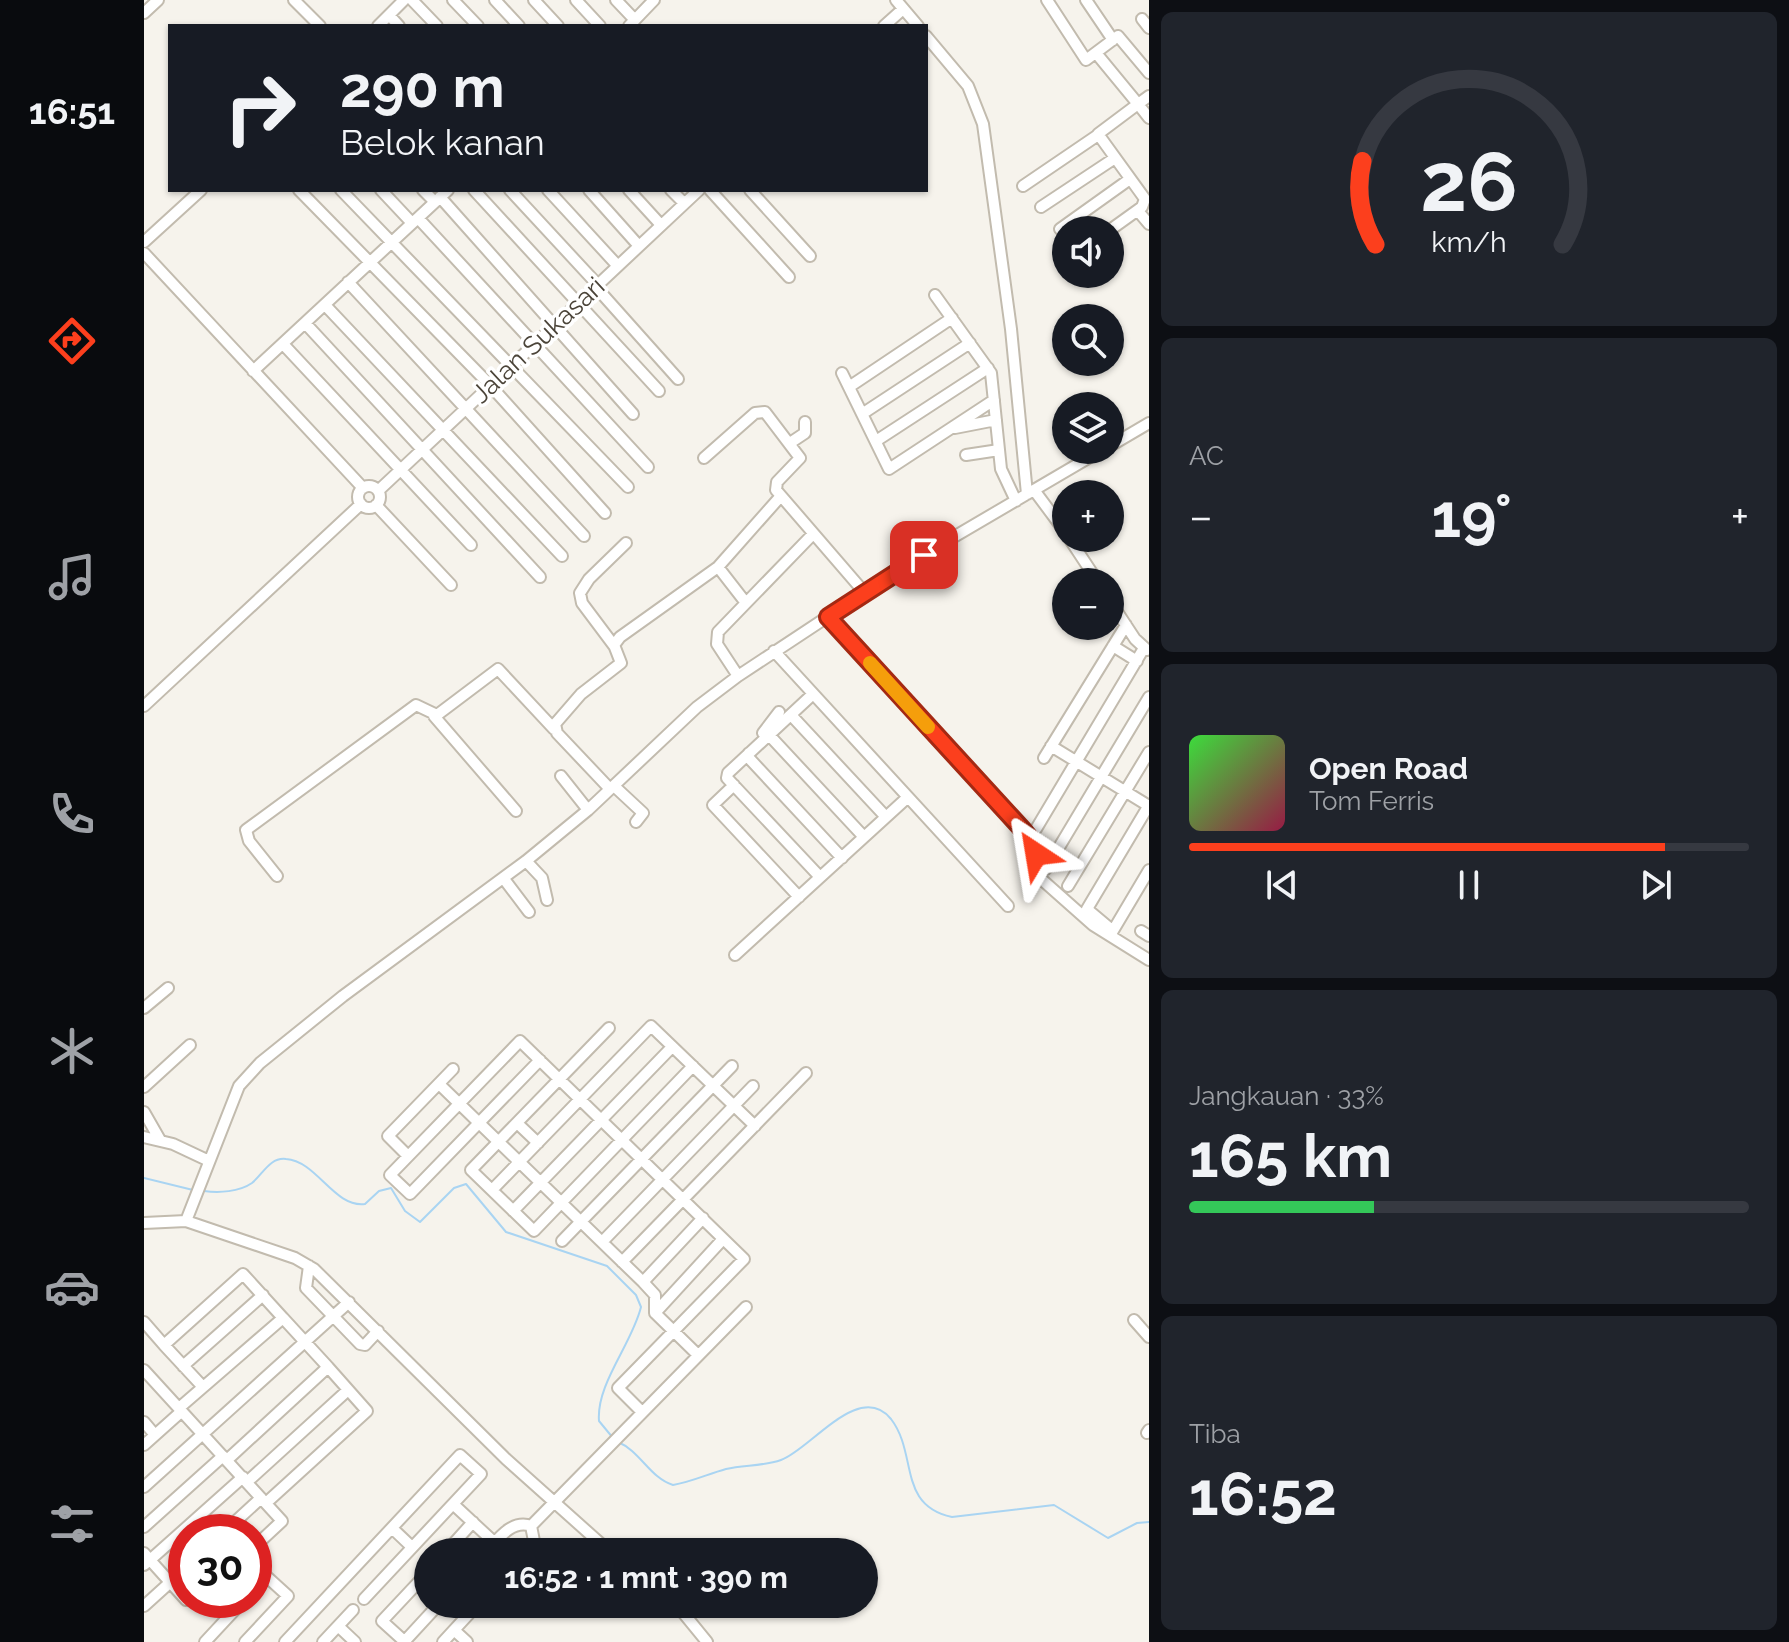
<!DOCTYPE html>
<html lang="id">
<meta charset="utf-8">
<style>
body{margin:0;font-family:Raleway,sans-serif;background:#20242c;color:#f1f3f6;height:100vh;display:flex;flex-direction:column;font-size:30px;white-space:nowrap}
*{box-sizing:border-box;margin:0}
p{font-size:26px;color:#9ea1a6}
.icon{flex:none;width:44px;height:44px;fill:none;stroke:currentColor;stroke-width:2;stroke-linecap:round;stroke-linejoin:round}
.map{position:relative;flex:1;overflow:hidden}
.drawer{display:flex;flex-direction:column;gap:12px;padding:12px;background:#0d0f14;width:640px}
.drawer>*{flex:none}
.hud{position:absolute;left:24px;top:24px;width:760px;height:168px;border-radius:0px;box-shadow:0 2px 6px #0004;background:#171b24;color:#f1f3f6;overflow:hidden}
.controls{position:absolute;left:908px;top:216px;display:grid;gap:16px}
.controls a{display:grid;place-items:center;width:72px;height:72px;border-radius:50%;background:#171b24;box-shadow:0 2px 6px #0004;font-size:40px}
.speed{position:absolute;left:24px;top:1514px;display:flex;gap:16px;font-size:40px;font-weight:700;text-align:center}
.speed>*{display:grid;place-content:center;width:104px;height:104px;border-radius:50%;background:#171b24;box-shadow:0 2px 6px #0004;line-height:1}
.speed .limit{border:12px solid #d22;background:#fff;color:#111}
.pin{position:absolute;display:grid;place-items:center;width:68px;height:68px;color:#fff;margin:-34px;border-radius:16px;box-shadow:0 4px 12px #0006}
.me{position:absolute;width:88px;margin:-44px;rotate:327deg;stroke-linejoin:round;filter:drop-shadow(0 0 6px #0008)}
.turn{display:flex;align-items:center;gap:28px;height:168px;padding:0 40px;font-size:36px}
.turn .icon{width:104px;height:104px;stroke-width:2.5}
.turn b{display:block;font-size:56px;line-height:68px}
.big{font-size:60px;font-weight:700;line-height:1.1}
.drawer .widget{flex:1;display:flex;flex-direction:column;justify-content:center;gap:12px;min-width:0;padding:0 28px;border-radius:12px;background:#20242c}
.drawer .dial{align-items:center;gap:0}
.dial svg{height:208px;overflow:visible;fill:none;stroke:#363941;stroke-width:7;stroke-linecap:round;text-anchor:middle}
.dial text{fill:#f1f3f6;stroke:none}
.song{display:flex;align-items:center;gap:24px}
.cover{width:96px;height:96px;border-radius:12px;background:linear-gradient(135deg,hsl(120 70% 55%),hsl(340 70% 35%))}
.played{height:8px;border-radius:4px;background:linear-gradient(90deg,#fc3f1d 85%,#363941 85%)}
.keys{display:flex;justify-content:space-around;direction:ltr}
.heat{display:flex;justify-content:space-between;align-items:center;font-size:44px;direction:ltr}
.charge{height:12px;border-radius:6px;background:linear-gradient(90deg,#34c759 33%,#363941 0)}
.trip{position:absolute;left:270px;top:1538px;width:464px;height:80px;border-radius:40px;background:#171b24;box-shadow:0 2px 6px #0004;font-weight:700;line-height:80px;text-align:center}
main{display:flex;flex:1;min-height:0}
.tabs{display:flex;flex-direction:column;width:144px;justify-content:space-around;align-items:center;background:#090b0e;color:#9ea1a6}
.tabs .icon{width:56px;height:56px}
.tabs .active{color:#fc3f1d}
.tabs b{font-size:36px;color:#f1f3f6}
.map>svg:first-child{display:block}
</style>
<main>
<nav class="tabs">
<b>16:51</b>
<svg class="icon active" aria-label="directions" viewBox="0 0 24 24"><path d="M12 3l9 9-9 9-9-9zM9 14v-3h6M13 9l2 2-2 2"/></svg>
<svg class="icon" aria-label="music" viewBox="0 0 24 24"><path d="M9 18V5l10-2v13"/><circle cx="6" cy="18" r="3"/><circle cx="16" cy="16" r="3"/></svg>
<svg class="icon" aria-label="phone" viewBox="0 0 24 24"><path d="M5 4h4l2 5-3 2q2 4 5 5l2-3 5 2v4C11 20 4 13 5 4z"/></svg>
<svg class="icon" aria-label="climate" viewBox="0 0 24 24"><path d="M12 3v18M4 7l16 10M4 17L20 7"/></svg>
<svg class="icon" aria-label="car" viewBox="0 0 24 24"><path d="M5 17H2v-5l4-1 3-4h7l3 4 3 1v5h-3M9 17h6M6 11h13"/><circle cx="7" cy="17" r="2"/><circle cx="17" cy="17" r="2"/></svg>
<svg class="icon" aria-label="filters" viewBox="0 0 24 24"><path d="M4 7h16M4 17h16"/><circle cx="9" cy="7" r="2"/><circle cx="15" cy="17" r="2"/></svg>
</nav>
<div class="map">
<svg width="1005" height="1642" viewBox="0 0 1005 1642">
<rect width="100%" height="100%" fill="#f6f3ec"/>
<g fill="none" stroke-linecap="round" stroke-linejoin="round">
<path stroke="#a9d4f2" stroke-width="2" d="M 0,1178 L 49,1190
M 60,1191 C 75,1193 95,1192 108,1183 C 119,1174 126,1157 142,1159 C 173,1161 190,1208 221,1204 L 235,1191 L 247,1188 L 261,1211 L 276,1222 L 310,1188 L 322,1184 L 362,1232 L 463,1266 L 492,1295 L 497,1307 C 488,1344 452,1384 455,1421 L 469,1438
M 474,1442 C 496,1451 506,1478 529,1485 C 547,1482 564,1474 582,1469 C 600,1465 620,1466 637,1460 C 666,1450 715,1380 747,1419 C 774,1454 753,1505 808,1517 L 910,1505 L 964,1538 L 993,1523 L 1005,1522"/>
<g stroke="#c2bbae" stroke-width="14">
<path id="minor" d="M 150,0 L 176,26
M 268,0 L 293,26
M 309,0 L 334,26
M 351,0 L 375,26
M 390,0 L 414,26
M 432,0 L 456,26
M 472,0 L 491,20
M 752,0 L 774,26
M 903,0 L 942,60 L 974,36 L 1005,73
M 942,0 L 969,40
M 0,13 L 14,0
M 245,15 L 255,26
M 998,19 L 1005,28
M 234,26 L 260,0
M 485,26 L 510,0
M 740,26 L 759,9
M 782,36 L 824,86 L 839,124 L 867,329 L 883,494
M 952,53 L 994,104 L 954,134 L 1001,199 L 998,207 L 966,230
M 1005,96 L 994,104 L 1005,118
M 879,186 L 954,135
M 155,190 L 345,384 L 461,513
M 197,190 L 484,487
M 237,190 L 268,223
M 279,190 L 291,202
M 330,190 L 515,391
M 366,190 L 453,284
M 404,190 L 473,265
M 445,190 L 495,246
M 485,190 L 517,225
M 527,190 L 540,203
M 566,190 L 645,277
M 606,190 L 666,256
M 296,197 L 489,414
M 897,207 L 971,158
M 994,211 L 1005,224
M 274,218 L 504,467
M 916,229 L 986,179
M 0,242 L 57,190
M 0,253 L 219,488
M 204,282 L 440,536
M 451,286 L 534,379
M 791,295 L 847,373 L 857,469 L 872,501
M 181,305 L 418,556
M 161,323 L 396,577
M 139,344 L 327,545
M 109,371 L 304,190
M 698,373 L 745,469 L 850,400
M 705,387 L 808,318
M 718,414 L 826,343
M 811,428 L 852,420
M 732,441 L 844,368
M 646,443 L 661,433 L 661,422
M 966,446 L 1005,423
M 822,455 L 855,450
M 560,458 L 611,413 L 621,412 L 656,458 L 633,482 L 632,490 L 720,592
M214 497a11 11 0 1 1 22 0a11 11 0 1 1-22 0Z
M 890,490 L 922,533
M 234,491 L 555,190
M 232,505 L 307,585
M 925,538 L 954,582
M 574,567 L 602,603
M 966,601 L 991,639 L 1003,650
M 684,617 L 888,840 L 894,849 L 887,870 L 949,925 L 1005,960
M 969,646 L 993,661
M 471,647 L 438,603 L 436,593 L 445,579 L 482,543
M 630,651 L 864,906
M 594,676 L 573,644 L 574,632 L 669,534
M 669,694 L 584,773 L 583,778 L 676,877
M 0,706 L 217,504
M 647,715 L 742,817
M 290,716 L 372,811
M 619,733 L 635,712
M 625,735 L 720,837
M 907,746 L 1005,806
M 605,753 L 603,756 L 698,858
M 900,758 L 982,625
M 417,776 L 444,810
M 590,785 L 569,805 L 655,897
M 470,786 L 499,813 L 492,822
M 466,789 L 413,733 L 411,724 L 437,694 L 477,663 L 470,645 L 476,637 L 574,567 L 636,497
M 892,829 L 1000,648
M 382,861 L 398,878 L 403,900
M 902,869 L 1005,697
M 133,876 L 105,841 L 102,830 L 272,705 L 293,715 L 354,669 L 410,729
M 360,879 L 385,912
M 924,886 L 1005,752
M 968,930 L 943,909 L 1005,805
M 997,931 L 1005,936
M 967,934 L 1005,870
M 591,955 L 764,797
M 0,1008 L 24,988
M 465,1028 L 327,1170 L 390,1231 L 549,1066
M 396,1060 L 266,1194 L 246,1175 L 376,1041 L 600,1259 L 474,1388 L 498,1412
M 295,1084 L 499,1282 L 511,1295 L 511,1313 L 554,1355
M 0,1087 L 46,1045
M 0,1112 L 16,1140
M 373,1123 L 394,1143
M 0,1137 L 29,1144 L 63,1160
M 264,1156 L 244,1136 L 309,1069
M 348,1190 L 507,1026 L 611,1126
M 369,1211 L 528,1047
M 42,1221 L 151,1258 L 170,1269 L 362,1459 L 466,1552
M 0,1223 L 42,1221 L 95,1086 L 116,1063 L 199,996 L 382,861 L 444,810 L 553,707 L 594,676 L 762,565 L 958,450
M 418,1241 L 588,1066
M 458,1242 L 609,1086
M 478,1262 L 662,1073
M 165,1266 L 162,1288 L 216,1344 L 221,1345 L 234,1331
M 499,1282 L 559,1218
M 511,1313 L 579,1239
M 990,1320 L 1005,1337
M 0,1322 L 20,1345 L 99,1274 L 139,1318
M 20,1345 L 59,1387
M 39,1366 L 119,1295
M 0,1370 L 138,1521 L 110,1547
M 35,1408 L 139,1318 L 184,1367 L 83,1460
M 0,1422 L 11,1435
M 1003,1433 L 1005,1430
M 0,1445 L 38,1411
M 103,1482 L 204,1390
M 0,1487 L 205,1302
M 122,1503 L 223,1411 L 184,1367
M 309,1504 L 351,1543
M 0,1527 L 79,1456
M 248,1528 L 268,1547
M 80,1532 L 117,1498
M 302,1552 L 329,1522
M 342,1552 C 354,1539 368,1519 387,1526
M 383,1552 L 390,1541 L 387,1526 L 602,1307
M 0,1553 L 6,1560 L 99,1477
M 0,1565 L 6,1560 L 42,1600
M 312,1604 L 324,1615
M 532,1604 L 563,1642
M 0,1606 L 42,1568
M 194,1626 L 211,1642
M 310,1630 L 323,1642
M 260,1641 L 238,1621 L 284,1572
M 61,1642 L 100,1600
M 101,1642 L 144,1596 L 122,1576 L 110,1589
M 141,1642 L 316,1455 L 337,1474 L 220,1599
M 179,1642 L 209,1610
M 260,1642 L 295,1604
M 299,1642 L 334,1604"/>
</g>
<use href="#minor" stroke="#fff" stroke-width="10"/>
</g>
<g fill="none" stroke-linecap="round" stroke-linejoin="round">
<g stroke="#a42913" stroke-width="20">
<path id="route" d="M 780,555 L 684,617 L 879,830 L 892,846 L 892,854"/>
</g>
<use href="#route" stroke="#fc3f1d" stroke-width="14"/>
<path stroke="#f59e0b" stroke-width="14" d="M 726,663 L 784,727"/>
</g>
<g text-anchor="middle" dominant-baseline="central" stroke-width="7" stroke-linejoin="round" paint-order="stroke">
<g font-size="26" fill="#4b4439" stroke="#fff">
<text transform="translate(394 340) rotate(-43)">Jalan Sukasari</text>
</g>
</g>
</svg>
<div class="controls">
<a><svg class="icon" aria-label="sound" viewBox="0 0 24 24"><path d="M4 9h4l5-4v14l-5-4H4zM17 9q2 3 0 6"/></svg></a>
<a><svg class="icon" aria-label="search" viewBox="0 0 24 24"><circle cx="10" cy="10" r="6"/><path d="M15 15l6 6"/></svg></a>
<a><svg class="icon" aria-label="layers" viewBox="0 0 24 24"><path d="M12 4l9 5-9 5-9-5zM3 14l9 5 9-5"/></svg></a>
<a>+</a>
<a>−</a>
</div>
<div class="speed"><div class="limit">30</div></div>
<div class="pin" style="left:780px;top:555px;background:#d93025"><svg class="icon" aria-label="arrive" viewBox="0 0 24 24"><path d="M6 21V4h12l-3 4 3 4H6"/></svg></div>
<svg class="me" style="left:892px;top:854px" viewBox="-20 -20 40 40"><path d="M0-17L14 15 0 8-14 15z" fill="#fc3f1d" stroke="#fff" stroke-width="4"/></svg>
<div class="trip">16:52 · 1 mnt · 390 m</div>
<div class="hud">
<div class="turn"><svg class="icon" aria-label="right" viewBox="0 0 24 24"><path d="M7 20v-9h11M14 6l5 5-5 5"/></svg><div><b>290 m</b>Belok kanan</div></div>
</div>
</div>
<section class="drawer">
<div class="widget dial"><svg viewBox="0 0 100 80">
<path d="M14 69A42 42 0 1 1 86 69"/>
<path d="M14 69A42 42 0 0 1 9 37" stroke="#fc3f1d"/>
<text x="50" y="56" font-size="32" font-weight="700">26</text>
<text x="50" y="72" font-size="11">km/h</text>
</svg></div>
<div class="widget"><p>AC</p>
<div class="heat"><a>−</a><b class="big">19°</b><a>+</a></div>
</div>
<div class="widget">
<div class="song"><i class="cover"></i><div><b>Open Road</b><p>Tom Ferris</p></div></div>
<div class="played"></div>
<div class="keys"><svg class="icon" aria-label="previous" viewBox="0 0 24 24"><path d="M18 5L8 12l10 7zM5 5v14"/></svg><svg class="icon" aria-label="pause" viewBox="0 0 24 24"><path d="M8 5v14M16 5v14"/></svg><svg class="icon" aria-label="next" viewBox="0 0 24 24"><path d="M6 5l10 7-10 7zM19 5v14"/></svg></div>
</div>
<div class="widget"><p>Jangkauan · 33%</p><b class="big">165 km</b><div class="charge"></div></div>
<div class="widget"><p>Tiba</p><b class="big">16:52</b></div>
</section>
</main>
